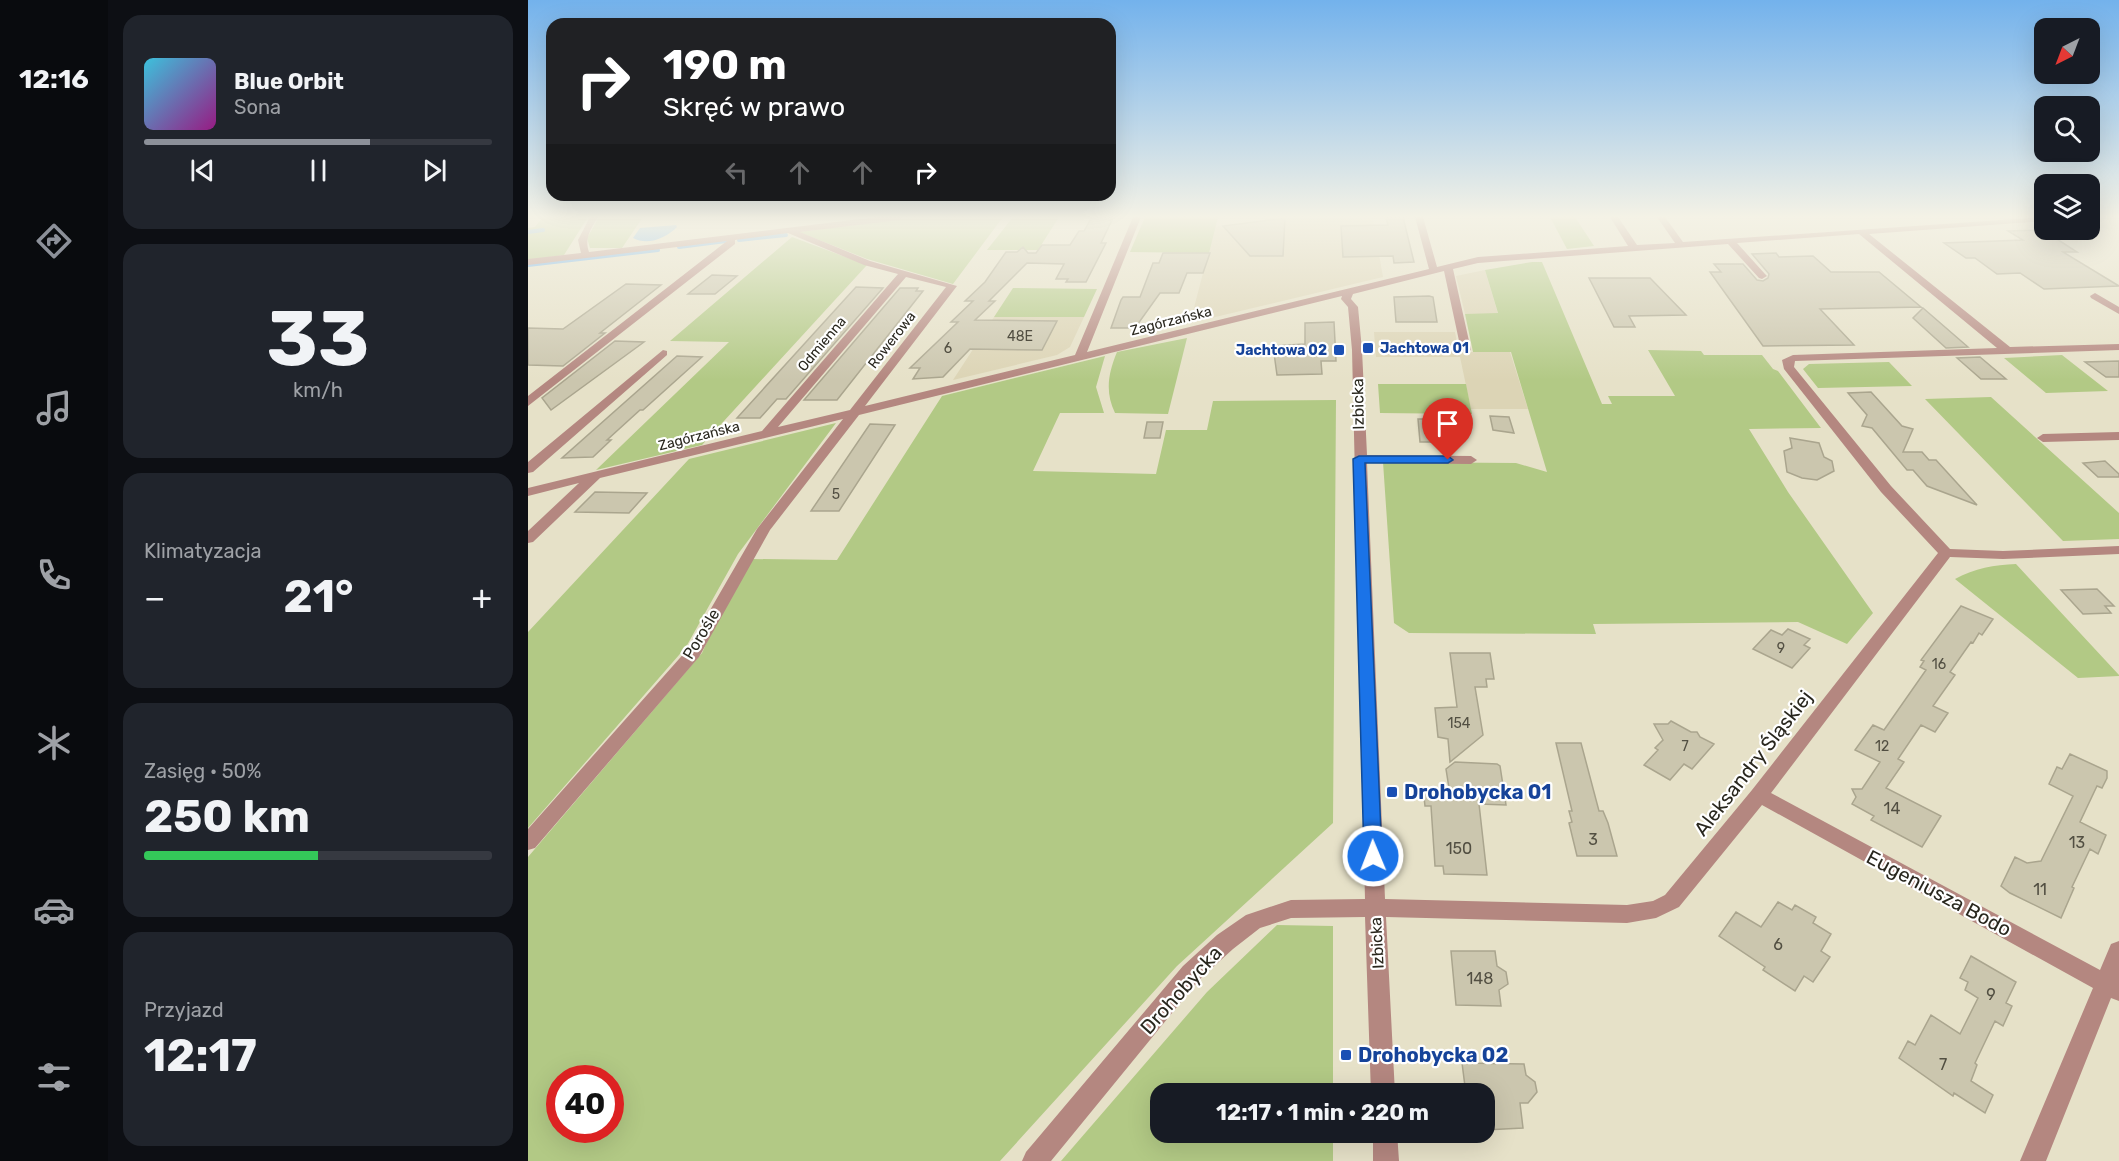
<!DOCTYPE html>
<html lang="pl">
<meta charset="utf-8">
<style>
body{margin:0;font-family:Rubik,sans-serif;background:#20242c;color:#f1f3f6;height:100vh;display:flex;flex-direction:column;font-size:22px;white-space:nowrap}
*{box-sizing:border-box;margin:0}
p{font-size:20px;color:#9ea1a6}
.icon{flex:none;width:33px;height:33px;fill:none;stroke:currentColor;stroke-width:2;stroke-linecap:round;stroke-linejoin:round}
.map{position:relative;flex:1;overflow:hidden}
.side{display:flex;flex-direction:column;gap:15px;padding:15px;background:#0d0f14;width:420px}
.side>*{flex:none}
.banner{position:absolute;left:18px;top:18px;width:570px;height:183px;border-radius:18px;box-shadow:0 6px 24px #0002;background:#202124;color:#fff;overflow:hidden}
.needle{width:39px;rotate:222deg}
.fabs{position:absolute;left:1506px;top:18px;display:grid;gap:12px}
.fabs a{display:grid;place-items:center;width:66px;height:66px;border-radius:12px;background:#171b24;box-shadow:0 6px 24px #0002;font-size:30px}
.speed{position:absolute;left:18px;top:1065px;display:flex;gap:12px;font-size:30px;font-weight:700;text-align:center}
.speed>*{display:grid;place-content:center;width:78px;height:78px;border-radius:50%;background:#171b24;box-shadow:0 6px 24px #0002;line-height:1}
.speed .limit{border:9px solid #d22;background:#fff;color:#111}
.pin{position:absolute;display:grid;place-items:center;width:51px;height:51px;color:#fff;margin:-62px -26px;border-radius:50% 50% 50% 0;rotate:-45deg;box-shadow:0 0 6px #0007}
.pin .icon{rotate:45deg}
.me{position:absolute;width:66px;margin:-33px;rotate:359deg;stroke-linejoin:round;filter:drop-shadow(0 0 4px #0008)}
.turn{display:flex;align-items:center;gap:21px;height:126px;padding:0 18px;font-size:27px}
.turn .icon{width:78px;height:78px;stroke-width:2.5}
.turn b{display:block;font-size:42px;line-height:51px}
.lanes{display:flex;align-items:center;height:57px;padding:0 18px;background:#0003;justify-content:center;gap:30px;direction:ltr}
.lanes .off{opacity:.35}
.big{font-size:45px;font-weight:700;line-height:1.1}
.side .tile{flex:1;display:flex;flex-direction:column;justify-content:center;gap:9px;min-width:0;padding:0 21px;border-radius:18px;background:#20242c}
.side .dial{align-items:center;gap:0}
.dial b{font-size:78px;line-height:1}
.song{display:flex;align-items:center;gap:18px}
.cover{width:72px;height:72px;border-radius:9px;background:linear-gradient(135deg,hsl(190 70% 55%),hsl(310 70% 35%))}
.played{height:6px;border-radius:3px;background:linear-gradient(90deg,#8c9099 65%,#363941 65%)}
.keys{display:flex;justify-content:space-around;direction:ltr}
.heat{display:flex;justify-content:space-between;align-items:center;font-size:33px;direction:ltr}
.charge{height:9px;border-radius:4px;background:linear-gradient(90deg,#34c759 50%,#363941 0)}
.trip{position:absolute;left:622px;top:1083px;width:345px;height:60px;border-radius:18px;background:#171b24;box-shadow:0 6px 24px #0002;font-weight:700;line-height:60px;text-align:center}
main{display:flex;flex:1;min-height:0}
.dock{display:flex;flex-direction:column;width:108px;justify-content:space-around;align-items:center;background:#090b0e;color:#9ea1a6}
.dock .icon{width:42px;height:42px}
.dock .on{color:#8c9099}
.dock b{font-size:27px;color:#f1f3f6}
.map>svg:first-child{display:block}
</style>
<main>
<nav class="dock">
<b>12:16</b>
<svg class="icon on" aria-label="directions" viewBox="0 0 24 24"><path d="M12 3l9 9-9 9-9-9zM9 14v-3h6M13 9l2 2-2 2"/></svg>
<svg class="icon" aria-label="music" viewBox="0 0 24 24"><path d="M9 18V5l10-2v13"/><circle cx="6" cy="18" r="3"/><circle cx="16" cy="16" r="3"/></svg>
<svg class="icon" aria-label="phone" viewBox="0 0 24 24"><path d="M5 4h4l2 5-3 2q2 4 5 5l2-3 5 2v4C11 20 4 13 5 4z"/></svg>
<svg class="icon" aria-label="climate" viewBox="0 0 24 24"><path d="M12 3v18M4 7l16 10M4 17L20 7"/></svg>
<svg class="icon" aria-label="car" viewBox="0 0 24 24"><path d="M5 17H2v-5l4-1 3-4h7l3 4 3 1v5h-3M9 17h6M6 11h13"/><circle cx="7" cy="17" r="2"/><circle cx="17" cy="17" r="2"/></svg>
<svg class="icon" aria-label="filters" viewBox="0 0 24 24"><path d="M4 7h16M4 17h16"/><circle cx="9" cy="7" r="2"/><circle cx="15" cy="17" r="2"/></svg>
</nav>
<section class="side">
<div class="tile">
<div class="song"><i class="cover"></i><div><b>Blue Orbit</b><p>Sona</p></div></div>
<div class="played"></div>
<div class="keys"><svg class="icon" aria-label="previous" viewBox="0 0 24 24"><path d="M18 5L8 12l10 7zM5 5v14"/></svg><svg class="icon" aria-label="pause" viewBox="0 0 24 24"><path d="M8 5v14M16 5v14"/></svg><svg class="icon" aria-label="next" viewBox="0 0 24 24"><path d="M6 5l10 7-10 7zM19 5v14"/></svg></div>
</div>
<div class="tile dial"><b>33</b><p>km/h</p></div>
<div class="tile"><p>Klimatyzacja</p>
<div class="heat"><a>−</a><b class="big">21°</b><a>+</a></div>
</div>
<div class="tile"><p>Zasięg · 50%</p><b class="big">250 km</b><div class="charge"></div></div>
<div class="tile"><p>Przyjazd</p><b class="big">12:17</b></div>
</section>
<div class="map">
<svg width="1591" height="1161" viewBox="0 0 1591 1161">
<rect width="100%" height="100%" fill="#e6e1c8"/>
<path fill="#dcd4b5" d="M 767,217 L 845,220 L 855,277 L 662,323 L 687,227 Z
M 957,270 L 970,314 L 937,314 L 928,276 Z
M 466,317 L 556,317 L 542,347 L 529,355 L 425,380 Z
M 846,332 L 927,332 L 931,352 L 982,352 L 1000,409 L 943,409 L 932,357 L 848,357 Z"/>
<path fill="#b2c985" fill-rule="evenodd" d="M 0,217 L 60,217 L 36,255 L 0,260 L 0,228 L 7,227 L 14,218 Z
M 71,217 L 115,217 L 94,248 L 62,248 L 59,238 Z
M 385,217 L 475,217 L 425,284 L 339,259 L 271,232 Z
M 485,217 L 531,217 L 510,250 L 459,250 Z
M 617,217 L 690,217 L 681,253 L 602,252 Z
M 1022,217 L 1047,217 L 1066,246 L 1039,249 Z
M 264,237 L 339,265 L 174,445 L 68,470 L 201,342 L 142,341 Z
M 1004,262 L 1014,262 L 1074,404 L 1084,404 L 1080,396 L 1147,396 L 1120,350 L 1173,351 L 1176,355 L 1234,355 L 1245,369 L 1250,371 L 1293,428 L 1221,429 L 1260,492 L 1345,613 L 1319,644 L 1270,622 L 1065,624 L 1068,634 L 881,633 L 866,623 L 855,462 L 988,463 L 1019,472 L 983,352 L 945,352 L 937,314 L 970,313 L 957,270 Z
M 485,288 L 569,289 L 556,317 L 466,317 Z
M 659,338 L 640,414 L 587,413 C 577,392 580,374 589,352 Z
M 1534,355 L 1580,391 L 1518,393 L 1476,358 Z
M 577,356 L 568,387 L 576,413 L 532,413 L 505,471 L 628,474 L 638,430 L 679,430 L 685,401 L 808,400 L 805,823 L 649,966 L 472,1161 L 0,1161 L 0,857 L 174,653 L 203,589 L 224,559 L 309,560 L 414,396 ZM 32,1078 L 82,1078 L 82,1130 L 32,1130 Z
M 1361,362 L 1384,386 L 1290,388 L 1275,369 L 1281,364 Z
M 850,384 L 938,384 L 944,414 L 852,413 Z
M 1463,397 L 1591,513 L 1591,539 L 1535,541 L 1397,399 Z
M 308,423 L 210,554 L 158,647 L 0,828 L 0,632 L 161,459 Z
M 1488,564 L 1591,675 L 1591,676 L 1550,678 L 1427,579 C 1447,568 1466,565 1488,564 Z
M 749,925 L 805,926 L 805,1093 L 633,1094 L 633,1132 L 805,1133 L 805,1161 L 533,1161 L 679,992 Z"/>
<path fill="#64aef3" d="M 148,225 L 149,227 C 138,238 120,246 105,238 L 112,228 Z"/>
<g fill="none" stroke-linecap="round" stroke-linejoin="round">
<path stroke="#64aef3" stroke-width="4" d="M 0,232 L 15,230
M 211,240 L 258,235
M 151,247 L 198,241
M 0,265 L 130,250"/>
</g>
<path fill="#cbc6ae" stroke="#aaa58e" stroke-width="1.5" d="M 564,217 L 584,217 L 582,220 L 584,220 L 573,243 L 578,243 L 558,282 L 538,282 L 540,279 L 528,279 L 536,264 L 499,263 L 461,301 L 467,301 L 447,320 L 529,321 L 514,350 L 442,349 L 415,377 L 385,379 L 392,368 L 382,368 L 430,322 L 423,322 L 445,301 L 437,301 L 457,282 L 478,252 L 489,252 L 495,247 L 500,253 L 508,253 L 514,245 L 542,245 L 551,231 L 556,231 Z
M 858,217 L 875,217 L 886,262 L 866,263 L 865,256 L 815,257 L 813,226 L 860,225 Z
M 757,218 L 755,256 L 722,256 L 695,226 Z
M 1515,230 L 1549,252 L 1535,252 L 1591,286 L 1516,289 L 1492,273 L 1469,274 L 1447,258 L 1438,258 L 1416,243 L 1495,240 L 1480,231 Z
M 635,253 L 682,253 L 675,273 L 659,273 L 651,293 L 632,293 L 607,328 L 583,328 L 593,300 L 595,297 L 612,297 L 625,263 L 631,263 Z
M 1248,253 L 1251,257 L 1285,256 L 1303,272 L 1351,272 L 1393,307 L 1292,309 L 1326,345 L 1235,346 L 1182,272 L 1193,272 L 1186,264 L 1215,264 L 1229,280 L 1235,281 L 1240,278 L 1241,274 L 1224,254 Z
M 184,275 L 209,276 L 187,294 L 160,294 Z
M 1061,278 L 1122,278 L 1158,315 L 1101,316 L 1107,327 L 1086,327 Z
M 98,284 L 133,285 L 72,333 L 77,333 L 35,366 L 0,365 L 0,328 L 35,329 Z
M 328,287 L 355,288 L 258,399 L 249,399 L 232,418 L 209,418 Z
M 372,288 L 390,288 L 388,291 L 395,291 L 309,400 L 276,400 Z
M 901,296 L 905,297 L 909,322 L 868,322 L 866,297 Z
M 1395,308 L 1440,347 L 1418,348 L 1385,318 Z
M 806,322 L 808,361 L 793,361 L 794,374 L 749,375 L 745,346 L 777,344 L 777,323 Z
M 87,341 L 116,342 L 23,410 L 14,398 Z
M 149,356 L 174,357 L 115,410 L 112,410 L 79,440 L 83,440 L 65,457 L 34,458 Z
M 1452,357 L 1478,379 L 1453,379 L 1429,358 Z
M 1591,361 L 1591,377 L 1578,377 L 1557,362 Z
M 1343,392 L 1374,426 L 1385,429 L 1375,452 L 1394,452 L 1401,460 L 1408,460 L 1449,505 L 1399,486 L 1385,470 L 1379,470 L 1344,428 L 1334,426 L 1339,415 L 1320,393 Z
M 962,416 L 981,417 L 986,433 L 965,430 Z
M 890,419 L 906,419 L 910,442 L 892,442 Z
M 619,422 L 635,422 L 632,438 L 616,438 Z
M 342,424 L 367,425 L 311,511 L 283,511 Z
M 1262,438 L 1291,443 L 1296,457 L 1304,461 L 1306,471 L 1289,480 L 1274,478 L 1259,472 L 1256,451 L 1264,448 Z
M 1577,461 L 1591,474 L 1591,477 L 1570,477 L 1555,463 Z
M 67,492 L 119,493 L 101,513 L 47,512 Z
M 1569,589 L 1586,606 L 1577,606 L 1583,613 L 1555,614 L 1533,590 Z
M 1433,606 L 1465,619 L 1454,635 L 1451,633 L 1445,643 L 1443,642 L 1422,672 L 1427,675 L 1405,706 L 1420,713 L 1407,732 L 1393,725 L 1370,759 L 1376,762 L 1358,788 L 1413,816 L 1394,847 L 1343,820 L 1346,816 L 1324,804 L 1328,797 L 1324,789 L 1334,789 L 1352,762 L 1327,750 L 1345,725 L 1356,730 L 1398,670 L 1392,667 L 1396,661 L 1393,660 Z
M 1260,629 L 1282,639 L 1276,645 L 1282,648 L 1264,668 L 1225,649 L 1243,630 L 1254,635 Z
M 922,653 L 962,653 L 966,679 L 958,679 L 959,687 L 947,687 L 955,735 L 922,762 L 920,739 L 910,737 L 907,708 L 929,707 Z
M 1143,721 L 1163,732 L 1169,732 L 1172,737 L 1186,744 L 1164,769 L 1156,764 L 1142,780 L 1116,765 L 1130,750 L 1127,748 L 1135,740 L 1126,724 L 1140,724 Z
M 1028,743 L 1053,743 L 1071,811 L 1075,811 L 1080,823 L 1089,856 L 1049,856 L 1041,823 L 1044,822 L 1041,811 L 1044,811 Z
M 1542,754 L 1579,771 L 1579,778 L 1574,788 L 1569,786 L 1552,822 L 1578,835 L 1570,854 L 1562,849 L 1544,887 L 1546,888 L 1533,918 L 1482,893 L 1473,886 L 1487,857 L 1499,863 L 1513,861 L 1545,796 L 1521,784 L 1529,767 L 1534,769 Z
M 927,762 L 969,764 L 972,766 L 978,805 L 951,804 L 959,875 L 916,874 L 915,866 L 907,866 L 903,806 L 897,806 L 895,788 L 921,788 L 918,769 Z
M 1250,902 L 1264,910 L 1267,905 L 1288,917 L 1285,923 L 1303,934 L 1293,951 L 1302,957 L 1285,982 L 1276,976 L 1267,991 L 1235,970 L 1237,967 L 1191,936 L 1208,912 L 1233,927 Z
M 923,951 L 967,951 L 969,966 L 978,972 L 980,984 L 971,990 L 973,1006 L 928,1005 Z
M 1443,956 L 1488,982 L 1478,1003 L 1484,1006 L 1475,1026 L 1467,1021 L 1447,1063 L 1449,1065 L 1443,1081 L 1465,1095 L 1457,1113 L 1426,1093 L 1425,1096 L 1371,1058 L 1380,1041 L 1387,1045 L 1403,1015 L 1432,1034 L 1450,998 L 1437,990 L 1440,982 L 1432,978 Z
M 934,1063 L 996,1064 L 998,1075 L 1007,1082 L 1009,1092 L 1000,1103 L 992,1103 L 995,1128 L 957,1130 L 957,1094 L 938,1094 Z"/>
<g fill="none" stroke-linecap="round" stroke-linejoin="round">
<path fill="#b48780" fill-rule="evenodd" d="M 62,217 L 70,217 C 63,229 56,238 61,252 L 349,217 L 375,217 L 371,220 L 272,232 L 342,261 L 429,286 L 337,406 L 547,355 L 605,217 L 613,217 L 559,352 L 901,269 L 887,217 L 895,217 L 909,267 L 950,257 L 1100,246 L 1082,217 L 1090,217 L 1109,245 L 1147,243 L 1129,217 L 1137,217 L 1155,242 L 1516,217 L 1516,221 L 1341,234 L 1482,347 L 1591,344 L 1591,350 L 1267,361 L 1266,367 L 1363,486 L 1422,549 L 1475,551 L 1591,546 L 1591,554 L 1475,559 L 1422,557 L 1243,793 L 1572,970 L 1583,944 L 1591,941 L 1591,1001 L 1583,998 L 1518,1161 L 1492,1161 L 1565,988 L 1234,805 L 1151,907 L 1128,918 L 1099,923 L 858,917 L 867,1094 L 843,1094 L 837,917 L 763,918 L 732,928 L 705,949 L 671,980 L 523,1161 L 494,1161 L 498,1152 L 655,966 L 689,935 L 718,915 L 763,900 L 837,899 L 824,350 L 820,307 L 813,299 L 814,296 L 331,415 L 242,530 L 171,657 L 7,848 L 0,850 L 0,829 L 159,650 L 229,529 L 315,419 L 72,478 L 5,542 L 0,543 L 0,531 L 51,483 L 0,496 L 0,488 L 234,431 L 370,274 L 336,265 L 260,233 L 207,240 L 207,244 L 0,406 L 0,396 L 199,241 L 0,265 L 0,259 L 53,253 L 50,240 ZM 1331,234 L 1469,348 L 1265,355 L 1254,360 L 1256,369 L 1353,492 L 1410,553 L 1224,790 L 1137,895 L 1125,901 L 1099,905 L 857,899 L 839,463 L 943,464 L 949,460 L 943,456 L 839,455 L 834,350 L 830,307 L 823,299 L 825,294 L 916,271 L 933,350 L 938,353 L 943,350 L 925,269 L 950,263 L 1200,244 L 1231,278 L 1234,279 L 1239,276 L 1237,274 L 1209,243 ZM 378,277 L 418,287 L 322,410 L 250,427 Z
M 1567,293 L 1591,307 L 1591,314 L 1563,298 L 1562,296 Z
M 135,350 L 139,351 L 139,355 L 5,472 L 0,473 L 0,462 Z
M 1591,432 L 1591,440 L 1515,442 L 1509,438 L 1515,434 Z
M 845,1132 L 869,1132 L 871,1161 L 845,1161 Z"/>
</g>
<linearGradient id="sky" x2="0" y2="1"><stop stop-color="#73b2ec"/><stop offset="0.57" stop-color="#f4f2e6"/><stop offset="1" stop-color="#f4f2e6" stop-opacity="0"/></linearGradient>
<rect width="1591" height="380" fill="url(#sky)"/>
<path fill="#1a73e8" stroke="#114b97" stroke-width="1.5" d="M 831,456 L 920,456 L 925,460 L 920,463 L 837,463 L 854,856 L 852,862 L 845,864 L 839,862 L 836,856 L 825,459 Z"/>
<g fill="#1a4fb4" stroke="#fff" stroke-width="2">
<rect x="834" y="342" width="12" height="12" rx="3"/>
<rect x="805" y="344" width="12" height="12" rx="3"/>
<rect x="858" y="786" width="12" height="12" rx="3"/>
<rect x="812" y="1049" width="12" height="12" rx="3"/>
</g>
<g text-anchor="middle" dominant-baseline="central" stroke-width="4.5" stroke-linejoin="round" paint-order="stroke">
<g font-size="14" fill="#29271e" stroke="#fff">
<text transform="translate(643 321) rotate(-14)">Zagórzańska</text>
<text transform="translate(364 340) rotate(-52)">Rowerowa</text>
<text transform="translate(294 344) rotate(-50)">Odmienna</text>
<text transform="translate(171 436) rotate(-14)">Zagórzańska</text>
</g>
<g font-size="14" fill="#524f42">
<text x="492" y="336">48E</text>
<text x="420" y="348">6</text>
<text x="308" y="494">5</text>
<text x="1253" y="648">9</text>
<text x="1411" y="664">16</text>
<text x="931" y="723">154</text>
<text x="1157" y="746">7</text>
<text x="1354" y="746">12</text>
</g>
<g font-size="14" font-weight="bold" fill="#164399" stroke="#fff" text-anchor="start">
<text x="852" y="348">Jachtowa 01</text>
<text x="799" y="350" text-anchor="end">Jachtowa 02</text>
</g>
<g font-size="16" fill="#29271e" stroke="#fff">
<text transform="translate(830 404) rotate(-91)">Izbicka</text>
<text transform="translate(173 634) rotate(-59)">Porośle</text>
<text transform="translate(849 943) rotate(-93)">Izbicka</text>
</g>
<g font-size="16" fill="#524f42">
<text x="1364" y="808">14</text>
<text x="1065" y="839">3</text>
<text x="1549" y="842">13</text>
<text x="931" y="848">150</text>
<text x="1512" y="889">11</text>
<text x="1250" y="944">6</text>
<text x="952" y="978">148</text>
<text x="1463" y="994">9</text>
<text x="1415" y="1064">7</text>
</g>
<g font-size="20" fill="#29271e" stroke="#fff">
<text transform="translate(1225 763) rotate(-52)">Aleksandry Śląskiej</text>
<text transform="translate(1411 893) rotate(28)">Eugeniusza Bodo</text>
<text transform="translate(653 990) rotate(-48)">Drohobycka</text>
</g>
<g font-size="20" font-weight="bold" fill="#164399" stroke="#fff" text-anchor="start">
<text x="876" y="792">Drohobycka 01</text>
<text x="830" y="1055">Drohobycka 02</text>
</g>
</g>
</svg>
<div class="fabs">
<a><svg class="needle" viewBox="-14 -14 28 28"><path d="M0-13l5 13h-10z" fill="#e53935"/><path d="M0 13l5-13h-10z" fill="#9ea1a6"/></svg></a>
<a><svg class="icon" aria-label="search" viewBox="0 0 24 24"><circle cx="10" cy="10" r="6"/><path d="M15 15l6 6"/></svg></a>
<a><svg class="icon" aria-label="layers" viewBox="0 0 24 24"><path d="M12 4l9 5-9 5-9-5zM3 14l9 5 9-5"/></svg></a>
</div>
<div class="speed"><div class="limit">40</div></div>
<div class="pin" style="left:920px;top:460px;background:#d93025"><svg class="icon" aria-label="arrive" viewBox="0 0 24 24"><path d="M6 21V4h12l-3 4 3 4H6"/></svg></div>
<svg class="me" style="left:845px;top:856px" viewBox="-20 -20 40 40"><circle r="17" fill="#1a73e8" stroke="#fff" stroke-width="3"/><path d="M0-11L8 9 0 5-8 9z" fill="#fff"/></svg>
<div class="trip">12:17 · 1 min · 220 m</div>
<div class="banner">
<div class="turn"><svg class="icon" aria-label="right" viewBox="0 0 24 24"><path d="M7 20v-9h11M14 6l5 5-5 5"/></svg><div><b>190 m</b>Skręć w prawo</div></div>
<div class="lanes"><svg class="icon off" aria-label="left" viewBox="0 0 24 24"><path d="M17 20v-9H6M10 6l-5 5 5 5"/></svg><svg class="icon off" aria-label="ahead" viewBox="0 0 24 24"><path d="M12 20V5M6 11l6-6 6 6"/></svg><svg class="icon off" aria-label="ahead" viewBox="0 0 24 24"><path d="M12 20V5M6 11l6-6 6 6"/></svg><svg class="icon" aria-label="right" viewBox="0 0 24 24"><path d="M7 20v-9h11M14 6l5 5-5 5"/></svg></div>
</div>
</div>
</main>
